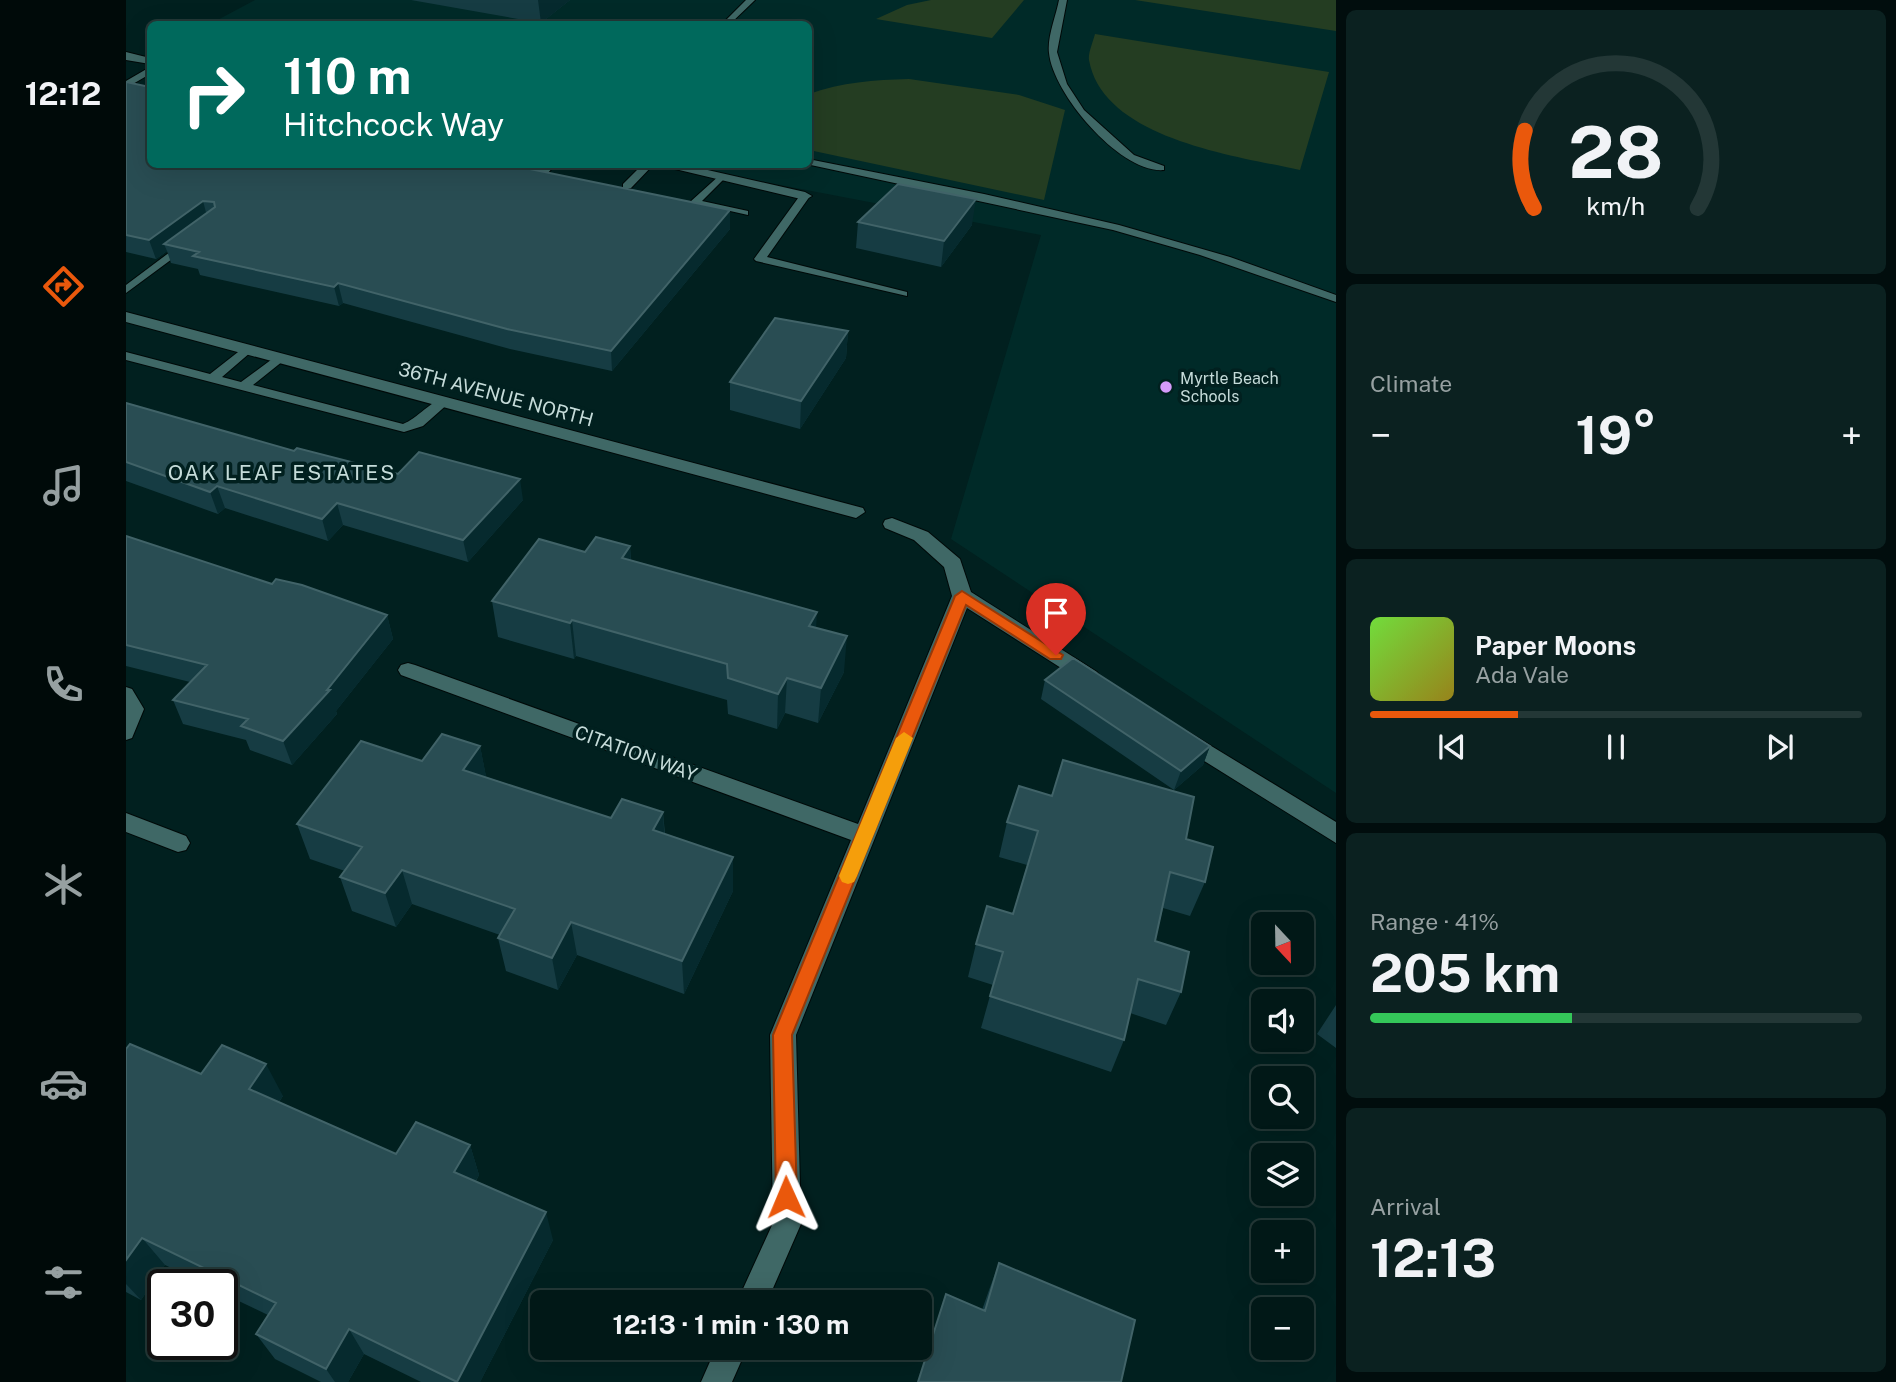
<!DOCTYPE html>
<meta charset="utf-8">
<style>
body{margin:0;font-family:"Public Sans",sans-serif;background:#0b2120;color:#f1f3f6;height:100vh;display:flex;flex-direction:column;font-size:26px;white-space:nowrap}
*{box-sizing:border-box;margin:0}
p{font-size:23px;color:#96a0a1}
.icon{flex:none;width:38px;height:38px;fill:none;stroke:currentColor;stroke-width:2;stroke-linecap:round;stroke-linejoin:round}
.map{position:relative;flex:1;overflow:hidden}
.side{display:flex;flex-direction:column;gap:10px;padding:10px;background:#010d0d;width:560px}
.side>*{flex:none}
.top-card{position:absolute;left:21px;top:21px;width:665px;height:147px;border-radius:10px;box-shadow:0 7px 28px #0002,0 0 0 2px #233736;background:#00695c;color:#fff;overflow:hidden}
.needle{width:46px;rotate:158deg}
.controls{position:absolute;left:1125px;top:912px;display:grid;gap:14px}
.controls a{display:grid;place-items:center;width:63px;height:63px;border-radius:10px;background:#011817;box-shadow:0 7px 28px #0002,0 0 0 2px #233736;font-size:35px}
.speed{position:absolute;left:21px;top:1269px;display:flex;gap:14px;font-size:35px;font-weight:700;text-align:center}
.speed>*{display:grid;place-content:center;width:91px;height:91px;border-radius:50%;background:#011817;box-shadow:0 7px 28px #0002,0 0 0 2px #233736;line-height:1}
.speed .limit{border:4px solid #111;border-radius:10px;background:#fff;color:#111}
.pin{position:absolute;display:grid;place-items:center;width:60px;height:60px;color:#fff;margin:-72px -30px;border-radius:50% 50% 50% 0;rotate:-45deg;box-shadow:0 0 7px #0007}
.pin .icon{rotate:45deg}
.me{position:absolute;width:77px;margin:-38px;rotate:359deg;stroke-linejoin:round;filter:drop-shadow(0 0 5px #0008)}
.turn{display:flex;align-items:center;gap:24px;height:147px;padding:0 21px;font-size:32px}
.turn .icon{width:91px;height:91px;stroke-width:2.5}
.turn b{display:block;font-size:49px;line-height:60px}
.big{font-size:52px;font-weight:700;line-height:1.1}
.side .tile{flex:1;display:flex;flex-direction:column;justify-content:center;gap:10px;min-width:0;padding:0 24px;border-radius:10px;background:#0b2120}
.side .dial{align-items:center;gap:0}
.dial svg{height:182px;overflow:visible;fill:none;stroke:#233736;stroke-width:7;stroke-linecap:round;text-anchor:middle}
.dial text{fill:#f1f3f6;stroke:none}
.song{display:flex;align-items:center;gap:21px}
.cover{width:84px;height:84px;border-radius:10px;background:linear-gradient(135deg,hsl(100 70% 55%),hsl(50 70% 35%))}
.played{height:7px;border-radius:4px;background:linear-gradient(90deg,#ea580c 30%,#233736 30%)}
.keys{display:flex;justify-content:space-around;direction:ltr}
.heat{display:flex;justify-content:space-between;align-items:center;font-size:38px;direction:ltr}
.charge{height:10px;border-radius:5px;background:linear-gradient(90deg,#34c759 41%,#233736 0)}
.trip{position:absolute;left:404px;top:1290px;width:402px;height:70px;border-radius:10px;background:#011817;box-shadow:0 7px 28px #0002,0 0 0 2px #233736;font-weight:700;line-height:70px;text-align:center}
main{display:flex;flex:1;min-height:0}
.tabs{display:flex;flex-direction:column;width:126px;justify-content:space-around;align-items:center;background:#000a09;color:#96a0a1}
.tabs .icon{width:49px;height:49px}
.tabs .current{color:#ea580c}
.tabs b{font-size:32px;color:#f1f3f6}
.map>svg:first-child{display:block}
</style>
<main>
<nav class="tabs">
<b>12:12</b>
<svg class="icon current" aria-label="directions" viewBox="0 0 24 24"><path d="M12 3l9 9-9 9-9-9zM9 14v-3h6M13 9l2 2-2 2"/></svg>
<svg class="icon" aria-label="music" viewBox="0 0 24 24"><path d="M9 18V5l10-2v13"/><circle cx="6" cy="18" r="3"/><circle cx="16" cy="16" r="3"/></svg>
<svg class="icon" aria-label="phone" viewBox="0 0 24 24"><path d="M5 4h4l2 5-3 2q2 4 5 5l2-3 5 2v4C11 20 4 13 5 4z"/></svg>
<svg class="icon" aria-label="climate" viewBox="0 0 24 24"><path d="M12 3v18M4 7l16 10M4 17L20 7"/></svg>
<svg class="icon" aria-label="car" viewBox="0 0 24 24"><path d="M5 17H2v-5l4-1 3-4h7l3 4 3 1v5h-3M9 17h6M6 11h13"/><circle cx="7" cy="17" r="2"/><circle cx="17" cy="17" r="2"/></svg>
<svg class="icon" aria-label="filters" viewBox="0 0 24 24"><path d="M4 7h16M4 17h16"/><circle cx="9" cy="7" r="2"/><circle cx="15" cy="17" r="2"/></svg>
</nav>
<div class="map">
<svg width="1210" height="1382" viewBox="0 0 1210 1382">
<rect width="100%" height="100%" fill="#01201f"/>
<path fill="#002a28" d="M 129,0 L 1210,0 L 1210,793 L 825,539 L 915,235 L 550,165 L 682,164 L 682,24 L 84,24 Z"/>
<path fill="#243d22" d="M 805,0 L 898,0 L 866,38 L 750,19 L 781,5 Z
M 1009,0 L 1210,0 L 1210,31 Z
M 969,34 L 1203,72 L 1174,170 C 1110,156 977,139 963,60 C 962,53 967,42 969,34 Z
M 783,79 L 893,95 L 939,110 L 918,200 L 683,150 L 683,94 C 716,82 748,80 783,79 Z"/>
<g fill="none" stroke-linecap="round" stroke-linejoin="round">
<g stroke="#000908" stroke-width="2">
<path id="lane" d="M 620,0 L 629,0 L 604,24 L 596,24 Z
M 933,0 L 941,0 L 931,52 L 941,84 L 958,110 L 1008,155 L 1038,166 L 1038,170 C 995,174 927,94 923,53 C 921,37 930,16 933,0 Z
M 24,67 L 24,74 L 0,88 L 0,81 Z
M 682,159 L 858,194 L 993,225 L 1104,257 L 1210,295 L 1210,302 L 1074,255 L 987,230 L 680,164 L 682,164 Z
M 419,164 L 430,164 L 420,175 L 412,175 L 411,173 Z
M 517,164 L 528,164 L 505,188 L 497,188 L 497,184 Z
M 595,174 L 600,177 L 576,201 L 622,211 L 622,215 L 564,202 Z
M 675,194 L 684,196 L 641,257 L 781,292 L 781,296 L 630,261 L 628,259 Z
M 56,243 L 65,245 L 0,293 L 0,285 Z
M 121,345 L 127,349 L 125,352 L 96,377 L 115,382 L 153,354 L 159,358 L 157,361 L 127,385 L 277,424 C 292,419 307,397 322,399 L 324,402 L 297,426 L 278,432 L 0,360 L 0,352 L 84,374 Z
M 0,687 L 6,689 L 18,709 L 6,738 L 0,740 Z"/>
</g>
<g stroke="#000908" stroke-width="2">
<path id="street" d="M 0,52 L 24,58 L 24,64 L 0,60 Z
M 528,164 L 555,164 L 679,192 L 686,196 L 679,200 Z
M 0,312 L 737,508 L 739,512 L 730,518 L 0,322 Z
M 766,518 L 802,532 L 834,559 L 845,592 L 971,672 L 974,677 L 971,682 L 964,685 L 957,682 L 841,608 L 670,1035 L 675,1224 L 641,1302 L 611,1302 L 647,1223 L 644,1035 L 725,840 L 275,675 L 272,670 L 275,665 L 282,663 L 289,665 L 732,824 L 826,596 L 818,567 L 788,540 L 759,528 L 757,524 L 759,520 Z
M 1059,730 L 1210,822 L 1210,843 L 1051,744 L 1048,738 L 1051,732 Z
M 0,813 L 60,836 L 64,843 L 60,850 L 52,852 L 0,832 Z
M 590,1348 L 621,1348 L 606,1382 L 575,1382 Z"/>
</g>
<use href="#lane" fill="#3f6866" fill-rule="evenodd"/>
<use href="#street" fill="#3f6866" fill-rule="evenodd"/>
</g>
<path fill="#163c43" d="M 285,0 L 444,0 L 415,23 Z
M 0,82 L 24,164 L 604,229 L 486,371 L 384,349 L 217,303 L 213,306 L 74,275 L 72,269 L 45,263 L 41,251 L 30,259 L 0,252 Z
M 732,222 L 846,225 L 815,267 L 730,248 Z
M 722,331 L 720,358 L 674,429 L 604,410 L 604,382 Z
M 0,403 L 168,451 L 397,500 L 342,562 L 217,525 L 202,541 L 99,508 L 92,514 L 0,481 Z
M 0,536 L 146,584 L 261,615 L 267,639 L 210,711 L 211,714 L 166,765 L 124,750 L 120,740 L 57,724 L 47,700 L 64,682 L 0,666 Z
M 504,546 L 505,561 L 690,628 L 718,672 L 692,723 L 659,713 L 651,729 L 602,714 L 601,700 L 450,656 L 448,659 L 372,637 L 366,601 L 459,552 Z
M 919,680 L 1084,746 L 1077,765 L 1048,790 L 915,699 Z
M 354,746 L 360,777 L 485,818 L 537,812 L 539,834 L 607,857 L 607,891 L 558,994 L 451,955 L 432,990 L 380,971 L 372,938 L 374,935 L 286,904 L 270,927 L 226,911 L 214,877 L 219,871 L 184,859 L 171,824 L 296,761 Z
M 881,822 L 1060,839 L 1079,882 L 1064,916 L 1037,908 L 1029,941 L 1055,992 L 1040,1025 L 1004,1013 L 998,1040 L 985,1072 L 855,1028 L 867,985 L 842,977 L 850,944 L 887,914 L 901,865 L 873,857 Z
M 1210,1005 L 1210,1048 L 1191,1034 Z
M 0,1049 L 75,1074 L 157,1096 L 153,1102 L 270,1154 L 344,1145 L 353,1175 L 350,1181 L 427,1240 L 354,1382 L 295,1382 L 238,1354 L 222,1382 L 195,1382 L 149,1359 L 130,1334 L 142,1315 L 96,1293 L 96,1284 L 79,1284 L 39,1265 L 15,1300 L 0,1292 Z
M 873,1263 L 995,1382 L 856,1310 L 863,1290 Z"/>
<path fill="#062a2e" d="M 412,0 L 444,0 L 415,23 Z
M 850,199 L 846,225 L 815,267 L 818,241 Z
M 77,201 L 82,220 L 38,244 L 41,251 L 30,259 L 23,240 Z
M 604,210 L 604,229 L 486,371 L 485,351 Z
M 212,283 L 217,303 L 213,306 L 208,287 Z
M 722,331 L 720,358 L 674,429 L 675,401 Z
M 394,479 L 397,500 L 342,562 L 337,540 Z
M 91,486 L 99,508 L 92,514 L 84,492 Z
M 211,503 L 217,525 L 202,541 L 196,519 Z
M 504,546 L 506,582 L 496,558 Z
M 691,612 L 689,648 L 683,626 Z
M 261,615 L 267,639 L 210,711 L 211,714 L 166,765 L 157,741 Z
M 446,620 L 450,656 L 448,659 L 444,623 Z
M 721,636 L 718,672 L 692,723 L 695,688 Z
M 661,678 L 659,713 L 651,729 L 652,694 Z
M 354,746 L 361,781 L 337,770 Z
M 1084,746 L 1077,765 L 1048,790 L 1055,771 Z
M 537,812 L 539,847 L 527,830 Z
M 607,857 L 607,891 L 558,994 L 556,961 Z
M 276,870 L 286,904 L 270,927 L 259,893 Z
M 445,922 L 451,955 L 432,990 L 426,958 Z
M 140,1064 L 157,1096 L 140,1119 L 123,1089 Z
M 344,1145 L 353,1175 L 338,1201 L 328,1172 Z
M 420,1212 L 427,1240 L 354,1382 L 331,1382 Z
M 16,1238 L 39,1265 L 15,1300 L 0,1284 L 0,1260 Z
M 223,1329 L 238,1354 L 222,1382 L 209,1382 L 200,1369 Z"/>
<path fill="#294d53" stroke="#416368" stroke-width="2" d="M 0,82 L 24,87 L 24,164 L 380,164 L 604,210 L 485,351 L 381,329 L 212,283 L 208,287 L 67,256 L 73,252 L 38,244 L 89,207 L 88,202 L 77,201 L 23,240 L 0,235 Z
M 772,184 L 850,199 L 818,241 L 732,222 Z
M 649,318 L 722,331 L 675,401 L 604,382 Z
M 0,403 L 168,451 L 171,448 L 272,474 L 293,452 L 394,479 L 337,540 L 211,503 L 196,519 L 91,486 L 84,492 L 0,462 Z
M 0,536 L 146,584 L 150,579 L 176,585 L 261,615 L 201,690 L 204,690 L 157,741 L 115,726 L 122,719 L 47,700 L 81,665 L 0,645 Z
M 470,537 L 504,546 L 496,558 L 691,612 L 683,626 L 721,636 L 695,688 L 661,678 L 652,694 L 602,678 L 601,664 L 446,620 L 444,623 L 366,601 L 413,539 L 459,552 Z
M 947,658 L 1084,746 L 1055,771 L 919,680 Z
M 316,734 L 354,746 L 337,770 L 485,818 L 496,799 L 537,812 L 527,830 L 607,857 L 556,961 L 445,922 L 426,958 L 372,938 L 389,909 L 276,870 L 259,893 L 214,877 L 236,847 L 171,824 L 235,741 L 296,761 Z
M 937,760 L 1068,797 L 1060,839 L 1087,847 L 1079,882 L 1044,872 L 1029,941 L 1063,952 L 1055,992 L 1012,979 L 998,1040 L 864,996 L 877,952 L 850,944 L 861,906 L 887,914 L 912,831 L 881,822 L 893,786 L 926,796 Z
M 4,1044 L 75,1074 L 96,1045 L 140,1064 L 123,1089 L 270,1154 L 290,1122 L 344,1145 L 328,1172 L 420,1212 L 331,1382 L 223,1329 L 200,1369 L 130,1334 L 150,1303 L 16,1238 L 0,1260 L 0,1049 Z
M 873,1263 L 1009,1320 L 995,1382 L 792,1382 L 820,1294 L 859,1311 Z"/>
<path fill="#ea580c" stroke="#983908" stroke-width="2" d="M 836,591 L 937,655 L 935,659 L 924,659 L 840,605 L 666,1035 L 671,1197 L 668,1204 L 660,1207 L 653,1204 L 650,1197 L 647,1035 L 829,596 Z"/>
<path fill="#f59e0b" d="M 778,732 L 787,738 L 731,876 L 728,882 L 722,884 L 716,882 L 713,876 L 770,738 Z"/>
<circle fill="#d59bfa" stroke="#01201f" stroke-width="2.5" cx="1040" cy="387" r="7"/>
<g text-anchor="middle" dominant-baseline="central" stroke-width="7" stroke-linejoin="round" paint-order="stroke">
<g font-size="16" fill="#c5dbd9" stroke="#01201f" text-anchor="start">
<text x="1054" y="378">Myrtle Beach<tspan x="1054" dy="18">Schools</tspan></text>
</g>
<g font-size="19" fill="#c5dbd9" stroke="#01201f">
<text transform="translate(370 394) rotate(15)">36TH AVENUE NORTH</text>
<text transform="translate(510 753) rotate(20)">CITATION WAY</text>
</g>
<g font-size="21" letter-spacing="2" fill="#c5dbd9" stroke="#01201f">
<text x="156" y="472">OAK LEAF ESTATES</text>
</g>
</g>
</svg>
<div class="controls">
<a><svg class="needle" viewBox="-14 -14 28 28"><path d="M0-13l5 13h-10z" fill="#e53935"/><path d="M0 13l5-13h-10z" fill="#96a0a1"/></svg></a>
<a><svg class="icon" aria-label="sound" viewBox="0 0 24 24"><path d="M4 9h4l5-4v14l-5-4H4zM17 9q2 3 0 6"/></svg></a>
<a><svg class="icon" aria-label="search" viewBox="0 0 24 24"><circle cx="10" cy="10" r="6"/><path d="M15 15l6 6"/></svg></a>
<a><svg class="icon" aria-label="layers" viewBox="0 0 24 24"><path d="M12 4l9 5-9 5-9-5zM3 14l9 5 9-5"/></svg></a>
<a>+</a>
<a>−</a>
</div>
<div class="speed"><div class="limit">30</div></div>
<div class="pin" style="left:930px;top:655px;background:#d93025"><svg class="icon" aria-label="arrive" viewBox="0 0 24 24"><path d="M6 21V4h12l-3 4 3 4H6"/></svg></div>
<svg class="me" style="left:660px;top:1197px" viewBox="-20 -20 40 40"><path d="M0-17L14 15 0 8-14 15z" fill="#ea580c" stroke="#fff" stroke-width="4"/></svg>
<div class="trip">12:13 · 1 min · 130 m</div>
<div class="top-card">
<div class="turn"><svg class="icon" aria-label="right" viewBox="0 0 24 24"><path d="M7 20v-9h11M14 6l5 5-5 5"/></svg><div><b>110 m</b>Hitchcock Way</div></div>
</div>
</div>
<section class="side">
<div class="tile dial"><svg viewBox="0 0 100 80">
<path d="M14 69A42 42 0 1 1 86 69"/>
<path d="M14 69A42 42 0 0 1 10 35" stroke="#ea580c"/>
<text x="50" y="56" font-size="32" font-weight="700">28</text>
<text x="50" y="72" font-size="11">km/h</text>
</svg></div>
<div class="tile"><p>Climate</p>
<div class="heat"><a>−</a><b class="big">19°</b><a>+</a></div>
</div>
<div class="tile">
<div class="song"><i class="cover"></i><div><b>Paper Moons</b><p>Ada Vale</p></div></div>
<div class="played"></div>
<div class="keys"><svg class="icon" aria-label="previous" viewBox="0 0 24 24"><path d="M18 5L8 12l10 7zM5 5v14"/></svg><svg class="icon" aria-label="pause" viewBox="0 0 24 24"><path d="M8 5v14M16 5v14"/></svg><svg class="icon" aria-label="next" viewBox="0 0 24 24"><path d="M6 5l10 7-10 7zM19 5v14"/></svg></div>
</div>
<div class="tile"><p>Range · 41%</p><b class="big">205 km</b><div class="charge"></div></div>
<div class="tile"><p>Arrival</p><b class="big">12:13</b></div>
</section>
</main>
